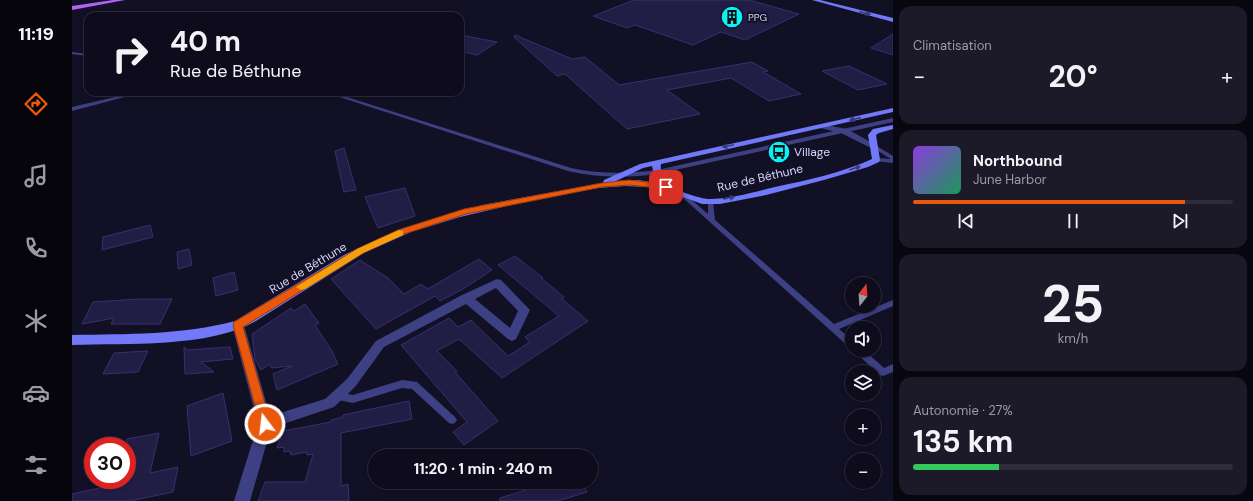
<!DOCTYPE html>
<html lang="fr">
<meta charset="utf-8">
<style>
body{margin:0;font-family:"DM Sans",sans-serif;background:#1c1a29;color:#f1f3f6;height:100vh;display:flex;flex-direction:column;font-size:15px;white-space:nowrap}
*{box-sizing:border-box;margin:0}
p{font-size:13px;color:#9b9ba3}
.icon{flex:none;width:22px;height:22px;fill:none;stroke:currentColor;stroke-width:2;stroke-linecap:round;stroke-linejoin:round}
.map{position:relative;flex:1;overflow:hidden}
.panel{display:flex;flex-direction:column;gap:6px;padding:6px;background:#08070f;width:360px}
.panel>*{flex:none}
.banner{position:absolute;left:12px;top:12px;width:380px;height:84px;border-radius:12px;box-shadow:0 2px 6px #0003,0 0 0 1px #2e2c3b;background:#0e0c1c;color:#f1f3f6;overflow:hidden}
.needle{width:26px;rotate:17deg}
.tools{position:absolute;left:773px;top:277px;display:grid;gap:8px}
.tools a{display:grid;place-items:center;width:36px;height:36px;border-radius:50%;background:#0e0c1c;box-shadow:0 2px 6px #0003,0 0 0 1px #2e2c3b;font-size:20px}
.speed{position:absolute;left:12px;top:437px;display:flex;gap:8px;font-size:20px;font-weight:700;text-align:center}
.speed>*{display:grid;place-content:center;width:52px;height:52px;border-radius:50%;background:#0e0c1c;box-shadow:0 2px 6px #0003,0 0 0 1px #2e2c3b;line-height:1}
.speed .limit{border:6px solid #d22;background:#fff;color:#111}
.pin{position:absolute;display:grid;place-items:center;width:34px;height:34px;color:#fff;margin:-17px;border-radius:8px;box-shadow:0 2px 6px #0006}
.me{position:absolute;width:44px;margin:-22px;rotate:345deg;stroke-linejoin:round;filter:drop-shadow(0 0 3px #0008)}
.turn{display:flex;align-items:center;gap:14px;height:84px;padding:0 20px;font-size:18px}
.turn .icon{width:52px;height:52px;stroke-width:2.5}
.turn b{display:block;font-size:28px;line-height:34px}
.big{font-size:30px;font-weight:700;line-height:1.1}
.panel .tile{flex:1;display:flex;flex-direction:column;justify-content:center;gap:6px;min-width:0;padding:0 14px;border-radius:12px;background:#1c1a29}
.panel .dial{align-items:center;gap:0}
.dial b{font-size:52px;line-height:1}
.song{display:flex;align-items:center;gap:12px}
.cover{width:48px;height:48px;border-radius:6px;background:linear-gradient(135deg,hsl(270 70% 55%),hsl(150 70% 35%))}
.played{height:4px;border-radius:2px;background:linear-gradient(90deg,#ea580c 85%,#2e2c3b 85%)}
.keys{display:flex;justify-content:space-around;direction:ltr}
.heat{display:flex;justify-content:space-between;align-items:center;font-size:22px;direction:ltr}
.charge{height:6px;border-radius:3px;background:linear-gradient(90deg,#34c759 27%,#2e2c3b 0)}
.trip{position:absolute;left:296px;top:449px;width:230px;height:40px;border-radius:20px;background:#0e0c1c;box-shadow:0 2px 6px #0003,0 0 0 1px #2e2c3b;font-weight:700;line-height:40px;text-align:center}
main{display:flex;flex:1;min-height:0}
.dock{display:flex;flex-direction:column;width:72px;justify-content:space-around;align-items:center;background:#06050b;color:#9b9ba3}
.dock .icon{width:28px;height:28px}
.dock .on{color:#ea580c}
.dock b{font-size:18px;color:#f1f3f6}
.map>svg:first-child{display:block}
</style>
<main>
<nav class="dock">
<b>11:19</b>
<svg class="icon on" aria-label="directions" viewBox="0 0 24 24"><path d="M12 3l9 9-9 9-9-9zM9 14v-3h6M13 9l2 2-2 2"/></svg>
<svg class="icon" aria-label="music" viewBox="0 0 24 24"><path d="M9 18V5l10-2v13"/><circle cx="6" cy="18" r="3"/><circle cx="16" cy="16" r="3"/></svg>
<svg class="icon" aria-label="phone" viewBox="0 0 24 24"><path d="M5 4h4l2 5-3 2q2 4 5 5l2-3 5 2v4C11 20 4 13 5 4z"/></svg>
<svg class="icon" aria-label="climate" viewBox="0 0 24 24"><path d="M12 3v18M4 7l16 10M4 17L20 7"/></svg>
<svg class="icon" aria-label="car" viewBox="0 0 24 24"><path d="M5 17H2v-5l4-1 3-4h7l3 4 3 1v5h-3M9 17h6M6 11h13"/><circle cx="7" cy="17" r="2"/><circle cx="17" cy="17" r="2"/></svg>
<svg class="icon" aria-label="filters" viewBox="0 0 24 24"><path d="M4 7h16M4 17h16"/><circle cx="9" cy="7" r="2"/><circle cx="15" cy="17" r="2"/></svg>
</nav>
<div class="map">
<svg width="821" height="501" viewBox="0 0 821 501">
<rect width="100%" height="100%" fill="#121025"/>
<path fill="#221d45" stroke="#373070" d="M 562,0 L 677,0 L 727,14 L 673,40 L 649,32 L 621,45 L 563,25 L 555,28 L 521,16 Z
M 821,34 L 821,55 L 799,48 Z
M 388,35 L 425,42 L 405,55 L 388,51 Z
M 443,35 L 500,59 L 513,57 L 547,85 L 680,62 L 696,71 L 691,72 L 729,94 L 697,101 L 659,78 L 595,90 L 628,114 L 555,129 L 493,74 L 485,76 L 442,37 Z
M 777,66 L 815,84 L 786,90 L 750,71 Z
M 272,148 L 284,190 L 272,192 L 263,151 Z
M 333,188 L 343,216 L 306,228 L 293,197 Z
M 78,225 L 81,237 L 30,250 L 31,237 Z
M 117,249 L 120,265 L 106,269 L 105,252 Z
M 443,256 L 471,278 L 470,279 L 492,297 L 490,299 L 516,321 L 430,378 L 387,339 L 365,351 L 385,371 L 383,372 L 426,421 L 392,445 L 381,432 L 395,422 L 329,345 L 377,318 L 386,327 L 399,320 L 436,356 L 458,342 L 453,337 L 487,316 L 426,265 Z
M 407,259 L 420,270 L 391,289 L 368,301 L 363,296 L 304,329 L 259,279 L 288,260 L 316,278 L 332,294 L 349,284 L 356,289 Z
M 162,272 L 166,290 L 144,296 L 141,278 Z
M 67,299 L 100,299 L 88,324 L 39,324 L 42,318 L 10,324 L 21,302 Z
M 233,304 L 247,323 L 243,325 L 260,351 L 266,364 L 205,390 L 201,374 L 220,366 L 199,368 L 198,364 L 189,370 L 183,359 L 180,334 L 219,308 L 222,311 Z
M 112,347 L 115,350 L 158,347 L 161,359 L 129,362 L 142,372 L 113,374 Z
M 76,351 L 66,372 L 31,374 L 42,353 Z
M 151,393 L 160,441 L 119,456 L 115,406 Z
M 337,401 L 340,419 L 269,433 L 269,486 L 276,484 L 277,501 L 186,501 L 193,482 L 233,482 L 241,454 L 235,455 L 235,452 L 219,455 L 218,451 L 212,452 L 212,447 L 205,448 L 211,431 L 259,422 L 259,420 L 271,417 L 271,415 Z
M 87,433 L 78,473 L 106,467 L 101,492 L 58,501 L 0,501 L 0,494 L 55,482 L 55,439 Z
M 480,482 L 510,482 L 515,492 L 486,501 L 428,501 L 428,498 Z"/>
<g fill="none" stroke-linecap="round" stroke-linejoin="round">
<path fill="#3d4082" fill-rule="evenodd" d="M 0,52 L 16,54 L 16,56 L 0,54 Z
M 64,92 L 68,93 L 0,111 L 0,107 Z
M 252,92 L 259,92 L 499,168 C 528,174 556,174 585,170 L 821,118 L 821,122 L 585,174 C 555,178 525,178 496,171 Z
M 800,143 L 821,156 L 821,163 L 802,161 L 801,160 L 804,158 L 819,159 L 798,146 L 797,145 Z
M 612,194 L 614,195 L 636,214 L 636,202 L 637,201 L 641,201 L 643,220 L 762,324 L 821,300 L 821,306 L 767,329 L 780,340 L 780,348 L 777,347 L 610,197 L 609,196 Z
M 782,350 L 792,350 L 812,368 L 821,364 L 821,372 L 811,376 L 808,375 L 783,352 Z
M 330,380 L 345,382 L 383,417 L 385,420 L 383,423 L 380,424 L 377,423 L 340,389 L 330,388 L 281,403 L 262,399 L 260,396 L 262,393 L 265,392 L 281,395 Z"/>
<path fill="#3d4082" fill-rule="evenodd" d="M 748,124 L 775,129 L 804,145 L 803,147 L 797,147 L 769,133 L 748,128 Z
M 425,279 L 429,280 L 458,310 L 444,339 L 440,341 L 436,339 L 394,304 L 312,347 L 283,387 L 262,407 L 199,428 L 178,501 L 162,501 L 186,424 L 160,325 L 162,322 L 166,321 L 170,322 L 172,325 L 198,416 L 253,399 L 275,379 L 304,341 L 390,295 ZM 424,288 L 446,311 L 438,328 L 403,299 Z"/>
<path fill="#7179f9" fill-rule="evenodd" d="M 740,0 L 748,0 L 821,18 L 821,22 Z
M 821,108 L 821,112 L 589,164 C 588,171 590,182 597,186 C 604,190 628,199 637,199 C 659,199 682,192 703,187 C 736,180 769,173 800,159 L 796,135 L 801,129 L 821,125 L 821,129 L 807,133 L 804,135 L 808,160 L 807,162 L 796,167 L 752,180 L 694,195 L 648,204 L 630,204 L 590,189 L 579,187 L 553,186 L 526,188 L 461,200 L 388,217 L 339,232 L 292,253 L 184,321 C 138,348 53,343 0,345 L 0,335 C 55,334 110,335 163,321 L 272,255 L 308,238 L 332,228 L 410,205 L 531,183 L 532,180 L 568,164 ZM 580,166 L 582,175 L 586,183 L 566,180 L 544,181 L 571,168 Z"/>
<path fill="#b362f8" fill-rule="evenodd" d="M 41,0 L 53,0 L 0,10 L 0,6 Z"/>
</g>
<defs><path id="oneway-solid" d="M-6-.8H1V-3.2L6.5 0L1 3.2V.8H-6Z"/></defs>
<g fill="#383a7a">
<use href="#oneway-solid" transform="translate(793 13) rotate(14)"/>
<use href="#oneway-solid" transform="translate(783 119) rotate(167)"/>
<use href="#oneway-solid" transform="translate(656 146) rotate(168)"/>
<use href="#oneway-solid" transform="translate(783 168) rotate(-19)"/>
<use href="#oneway-solid" transform="translate(657 198) rotate(-11)"/>
</g>
<path fill="#ea580c" stroke="#983908" d="M 557,180 L 594,184 L 597,187 L 594,189 L 557,185 L 530,187 L 394,214 L 332,234 L 291,253 L 171,327 L 199,424 L 198,428 L 193,430 L 189,428 L 161,325 L 162,322 L 285,249 L 326,230 L 392,209 L 530,183 Z"/>
<path fill="#f59e0b" d="M 327,230 L 331,231 L 331,235 L 291,253 L 233,289 L 229,290 L 224,287 L 285,249 Z"/>
<defs>
<g id="building-disc" transform="scale(1.15)"><circle r="9.5" fill="#0bf1f5" stroke="#121025"/><path d="M-4-6H4V6H1V3H-1V6H-4ZM-2.5-4.3h1.7v1.8h-1.7ZM.8-4.3h1.7v1.8H.8ZM-2.5-1h1.7V.8h-1.7ZM.8-1h1.7V.8H.8Z" fill="#111"/></g>
<g id="bus-disc" transform="scale(1.15)"><circle r="9.5" fill="#0bf1f5" stroke="#121025"/><path d="M-5-6H5V4H4V6H2V4H-2V6H-4V4H-5ZM-3.5-4V0h7V-4ZM-3.5 1.2v1.5H-2V1.2ZM2 1.2v1.5H3.5V1.2Z" fill="#111"/></g>
</defs>
<g fill-rule="evenodd">
<use href="#building-disc" x="660" y="17"/>
<use href="#bus-disc" x="707" y="152"/>
</g>
<g text-anchor="middle" dominant-baseline="central" stroke-width="4" stroke-linejoin="round" paint-order="stroke">
<g font-size="10" fill="#d7d6fd" stroke="#121025" text-anchor="start">
<text x="676" y="17">PPG</text>
</g>
<g font-size="12" fill="#d7d6fd" stroke="#121025" text-anchor="start">
<text x="722" y="152">Village</text>
</g>
<g font-size="12" fill="#d7d6fd" stroke="#121025">
<text transform="translate(688 178) rotate(-13)">Rue de Béthune</text>
<text transform="translate(236 268) rotate(-31)">Rue de Béthune</text>
</g>
</g>
</svg>
<div class="tools">
<a><svg class="needle" viewBox="-14 -14 28 28"><path d="M0-13l5 13h-10z" fill="#e53935"/><path d="M0 13l5-13h-10z" fill="#9b9ba3"/></svg></a>
<a><svg class="icon" aria-label="sound" viewBox="0 0 24 24"><path d="M4 9h4l5-4v14l-5-4H4zM17 9q2 3 0 6"/></svg></a>
<a><svg class="icon" aria-label="layers" viewBox="0 0 24 24"><path d="M12 4l9 5-9 5-9-5zM3 14l9 5 9-5"/></svg></a>
<a>+</a>
<a>−</a>
</div>
<div class="speed"><div class="limit">30</div></div>
<div class="pin" style="left:594px;top:187px;background:#d93025"><svg class="icon" aria-label="arrive" viewBox="0 0 24 24"><path d="M6 21V4h12l-3 4 3 4H6"/></svg></div>
<svg class="me" style="left:193px;top:424px" viewBox="-20 -20 40 40"><circle r="17" fill="#ea580c" stroke="#fff" stroke-width="3"/><path d="M0-11L8 9 0 5-8 9z" fill="#fff"/></svg>
<div class="trip">11:20 · 1 min · 240 m</div>
<div class="banner">
<div class="turn"><svg class="icon" aria-label="right" viewBox="0 0 24 24"><path d="M7 20v-9h11M14 6l5 5-5 5"/></svg><div><b>40 m</b>Rue de Béthune</div></div>
</div>
</div>
<section class="panel">
<div class="tile"><p>Climatisation</p>
<div class="heat"><a>−</a><b class="big">20°</b><a>+</a></div>
</div>
<div class="tile">
<div class="song"><i class="cover"></i><div><b>Northbound</b><p>June Harbor</p></div></div>
<div class="played"></div>
<div class="keys"><svg class="icon" aria-label="previous" viewBox="0 0 24 24"><path d="M18 5L8 12l10 7zM5 5v14"/></svg><svg class="icon" aria-label="pause" viewBox="0 0 24 24"><path d="M8 5v14M16 5v14"/></svg><svg class="icon" aria-label="next" viewBox="0 0 24 24"><path d="M6 5l10 7-10 7zM19 5v14"/></svg></div>
</div>
<div class="tile dial"><b>25</b><p>km/h</p></div>
<div class="tile"><p>Autonomie · 27%</p><b class="big">135 km</b><div class="charge"></div></div>
</section>
</main>
